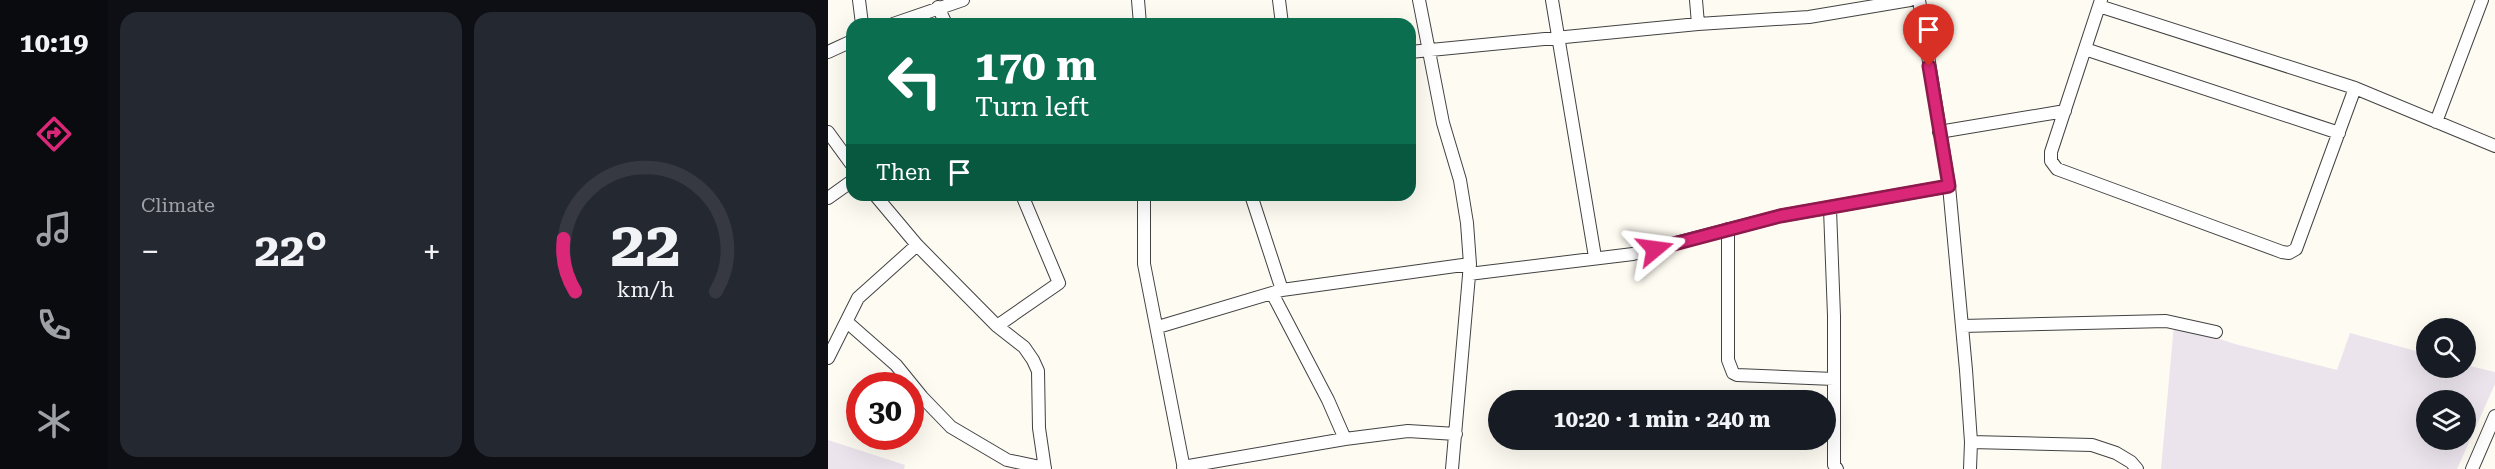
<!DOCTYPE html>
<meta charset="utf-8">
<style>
body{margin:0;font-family:"Roboto Serif",serif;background:#242831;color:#f1f3f6;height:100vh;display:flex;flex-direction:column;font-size:22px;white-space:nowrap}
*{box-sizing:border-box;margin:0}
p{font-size:20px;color:#9ea1a6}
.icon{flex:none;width:33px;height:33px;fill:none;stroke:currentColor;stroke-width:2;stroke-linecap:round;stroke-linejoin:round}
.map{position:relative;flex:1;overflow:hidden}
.details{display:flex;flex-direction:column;gap:12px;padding:12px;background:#0d0f14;width:720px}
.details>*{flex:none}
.guide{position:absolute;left:18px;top:18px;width:570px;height:183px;border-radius:18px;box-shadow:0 6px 24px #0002;background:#0b6e4f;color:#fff;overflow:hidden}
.tools{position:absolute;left:1588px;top:318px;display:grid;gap:12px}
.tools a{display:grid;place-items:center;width:60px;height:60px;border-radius:50%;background:#171b24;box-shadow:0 6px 24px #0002;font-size:30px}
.speed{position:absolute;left:18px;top:372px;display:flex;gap:12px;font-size:30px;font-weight:700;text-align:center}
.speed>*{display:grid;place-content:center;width:78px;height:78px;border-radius:50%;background:#171b24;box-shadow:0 6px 24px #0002;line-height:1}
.speed .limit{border:9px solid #d22;background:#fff;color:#111}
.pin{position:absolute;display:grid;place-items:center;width:51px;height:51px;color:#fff;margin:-62px -26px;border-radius:50% 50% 50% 0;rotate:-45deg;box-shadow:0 0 6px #0007}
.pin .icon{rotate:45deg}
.me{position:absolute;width:66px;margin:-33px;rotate:74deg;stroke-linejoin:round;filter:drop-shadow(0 0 4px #0008)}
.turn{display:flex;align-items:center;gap:21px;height:126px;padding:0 30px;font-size:27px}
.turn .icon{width:78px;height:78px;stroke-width:2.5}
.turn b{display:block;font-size:42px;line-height:51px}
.then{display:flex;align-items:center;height:57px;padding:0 30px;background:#0003;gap:12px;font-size:22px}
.big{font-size:45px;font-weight:700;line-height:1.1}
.details .tile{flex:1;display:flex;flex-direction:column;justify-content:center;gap:9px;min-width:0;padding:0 21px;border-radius:18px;background:#242831}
.details .dial{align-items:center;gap:0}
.dial svg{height:156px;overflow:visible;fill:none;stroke:#363941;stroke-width:7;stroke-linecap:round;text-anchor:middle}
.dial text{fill:#f1f3f6;stroke:none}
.heat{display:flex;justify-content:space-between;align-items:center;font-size:33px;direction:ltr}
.details .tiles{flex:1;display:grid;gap:12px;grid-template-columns:repeat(2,1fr)}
.trip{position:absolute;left:660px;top:390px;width:348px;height:60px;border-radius:30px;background:#171b24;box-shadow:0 6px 24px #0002;font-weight:700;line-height:60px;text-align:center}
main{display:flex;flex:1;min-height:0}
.dock{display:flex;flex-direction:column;width:108px;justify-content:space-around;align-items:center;background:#090b0e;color:#9ea1a6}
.dock .icon{width:42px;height:42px}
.dock .on{color:#db2777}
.dock b{font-size:27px;color:#f1f3f6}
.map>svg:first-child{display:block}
</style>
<main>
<nav class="dock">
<b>10:19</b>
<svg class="icon on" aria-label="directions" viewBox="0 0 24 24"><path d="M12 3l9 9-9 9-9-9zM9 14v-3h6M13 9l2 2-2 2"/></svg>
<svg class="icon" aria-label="music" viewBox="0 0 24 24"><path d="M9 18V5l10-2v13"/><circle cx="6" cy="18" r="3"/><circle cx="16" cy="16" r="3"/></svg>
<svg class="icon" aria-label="phone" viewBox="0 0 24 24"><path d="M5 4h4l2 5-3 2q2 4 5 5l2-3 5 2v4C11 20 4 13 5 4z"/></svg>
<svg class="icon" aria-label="climate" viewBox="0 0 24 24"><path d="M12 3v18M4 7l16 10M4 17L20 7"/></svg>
</nav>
<section class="details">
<div class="tiles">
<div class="tile"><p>Climate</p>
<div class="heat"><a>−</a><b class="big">22°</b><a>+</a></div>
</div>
<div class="tile dial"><svg viewBox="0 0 100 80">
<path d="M14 69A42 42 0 1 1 86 69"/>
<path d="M14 69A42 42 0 0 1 8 42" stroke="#db2777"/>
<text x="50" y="56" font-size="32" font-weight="700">22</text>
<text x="50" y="72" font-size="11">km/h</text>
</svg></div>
</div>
</section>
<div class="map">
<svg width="1667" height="469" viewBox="0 0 1667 469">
<rect width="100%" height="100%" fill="#fefbf2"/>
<path fill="#ebe4ed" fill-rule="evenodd" d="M 1346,324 L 1407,344 L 1509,370 L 1522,333 L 1599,354 L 1599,368 L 1638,368 L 1638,365 L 1667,372 L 1667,384 L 1629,469 L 1333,469 ZM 1599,400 L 1638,400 L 1638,440 L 1599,440 Z
M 0,440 L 77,465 L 76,469 L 0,469 Z"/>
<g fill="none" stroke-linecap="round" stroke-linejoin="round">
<g stroke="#424242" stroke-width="14">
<path id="minor" d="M 31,0 L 34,24
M 310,0 L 312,24
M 451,0 L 454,24
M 591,0 L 615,123 L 632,180 L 639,223 L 642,264 L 624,469
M 724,0 L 767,257
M 868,0 L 870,24
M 1091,0 L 1121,186 L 1138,370 L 1143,442 L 1142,469
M 1273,0 L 1223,152 L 1223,161 L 1229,169 L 1454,252 L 1461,253 L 1468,249 L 1527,88
M 1271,6 L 1527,88 L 1667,146
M 110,7 L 118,24
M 65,24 L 135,0
M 1257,49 L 1511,133
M 0,52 L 24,41
M 582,52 L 870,24 L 981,17 L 1082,0
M 1608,122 L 1654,0
M 0,132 L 24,165
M 1111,132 L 1237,111
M 47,195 L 89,245 L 169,326 L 196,347 L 205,360 L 210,371 L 211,428 L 217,469
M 316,195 L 316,264 L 356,469
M 423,195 L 454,290
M 0,198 L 24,181
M 1002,209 L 1006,316 L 1006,465 L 1009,469
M 900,229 L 900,360 L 905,373 L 909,375 L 1006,379
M 641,274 L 805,254 L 952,216 L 1121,186
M 444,293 L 500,400 L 517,439
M 19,322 L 68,365 L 94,397 L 123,427 L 179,460 L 217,468
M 169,326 L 231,283 L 194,195
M 1134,326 L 1338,321 L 1388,332
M 330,327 L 454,290 L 642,264
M 0,358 L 30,298 L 89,245
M 1143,442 L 1264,445 L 1288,453 L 1303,462 L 1309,469
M 355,467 L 517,439 L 580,431 L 628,434
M 1644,469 L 1667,416"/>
</g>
<use href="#minor" stroke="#fff" stroke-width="12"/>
</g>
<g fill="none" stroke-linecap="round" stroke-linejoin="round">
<g stroke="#8e194d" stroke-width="15">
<path id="route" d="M 827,249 L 952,216 L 1121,186 L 1101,66"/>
</g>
<use href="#route" stroke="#db2777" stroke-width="10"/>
</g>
</svg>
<div class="tools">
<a><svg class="icon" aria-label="search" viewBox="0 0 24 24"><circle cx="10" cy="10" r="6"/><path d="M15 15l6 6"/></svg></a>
<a><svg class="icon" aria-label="layers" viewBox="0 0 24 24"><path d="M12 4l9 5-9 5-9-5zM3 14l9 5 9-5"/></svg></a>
</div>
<div class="speed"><div class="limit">30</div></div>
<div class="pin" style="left:1101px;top:66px;background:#d93025"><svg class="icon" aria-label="arrive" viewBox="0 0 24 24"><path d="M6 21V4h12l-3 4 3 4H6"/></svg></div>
<svg class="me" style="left:827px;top:249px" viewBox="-20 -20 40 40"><path d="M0-17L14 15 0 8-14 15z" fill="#db2777" stroke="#fff" stroke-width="4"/></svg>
<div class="trip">10:20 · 1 min · 240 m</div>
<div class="guide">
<div class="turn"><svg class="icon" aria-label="left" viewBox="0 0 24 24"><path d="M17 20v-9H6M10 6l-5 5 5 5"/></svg><div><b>170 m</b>Turn left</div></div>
<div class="then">Then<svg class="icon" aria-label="arrive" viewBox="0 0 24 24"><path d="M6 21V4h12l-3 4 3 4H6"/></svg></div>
</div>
</div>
</main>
